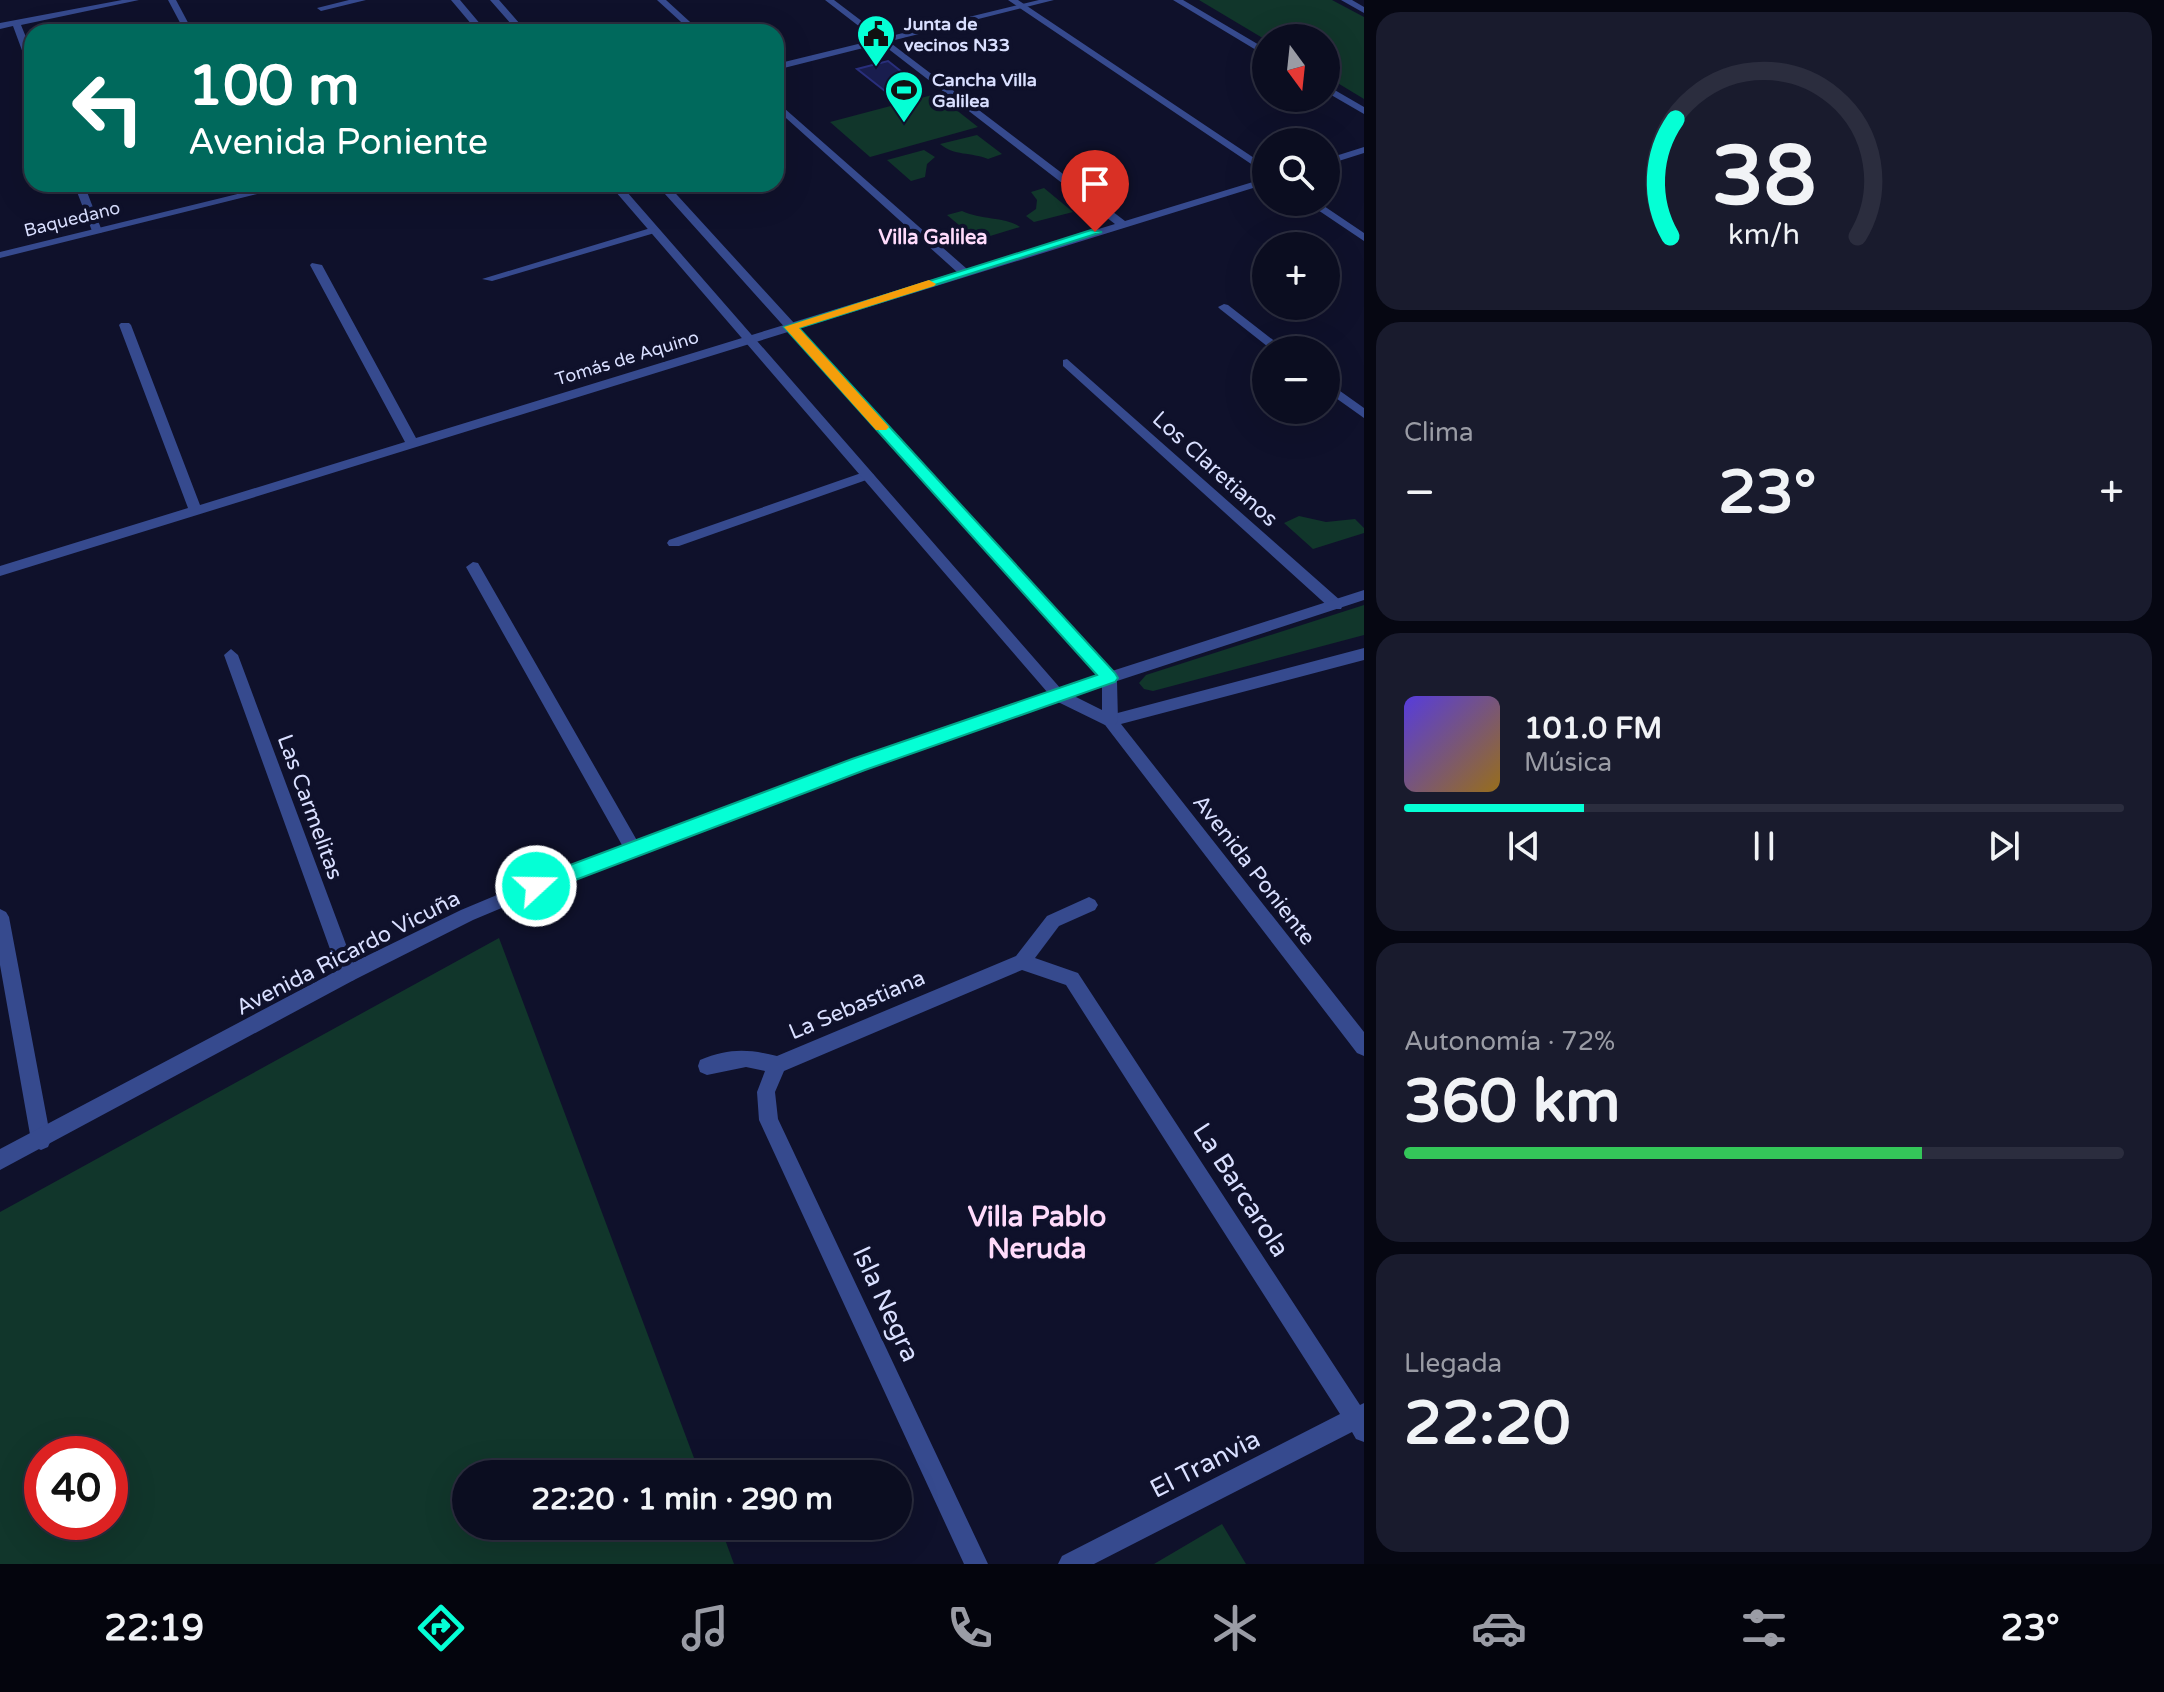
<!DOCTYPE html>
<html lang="es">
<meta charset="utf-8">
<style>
body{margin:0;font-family:"Varela Round",sans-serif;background:#191b2d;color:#f1f3f6;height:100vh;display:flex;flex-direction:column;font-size:30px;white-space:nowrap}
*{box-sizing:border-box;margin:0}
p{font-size:26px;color:#9a9ca5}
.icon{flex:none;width:44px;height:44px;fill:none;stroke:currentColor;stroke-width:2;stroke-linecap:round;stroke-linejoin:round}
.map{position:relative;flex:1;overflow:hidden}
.side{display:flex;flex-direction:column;gap:12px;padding:12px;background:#060712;width:800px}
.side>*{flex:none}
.top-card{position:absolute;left:24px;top:24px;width:760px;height:168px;border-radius:24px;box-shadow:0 8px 32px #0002,0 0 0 2px #2b2d3e;background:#00695c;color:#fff;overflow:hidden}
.needle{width:52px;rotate:165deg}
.fabs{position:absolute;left:1252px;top:24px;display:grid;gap:16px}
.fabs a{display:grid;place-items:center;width:88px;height:88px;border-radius:50%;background:#0b0d20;box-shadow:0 8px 32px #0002,0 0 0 2px #2b2d3e;font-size:40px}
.speed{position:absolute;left:24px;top:1436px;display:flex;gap:16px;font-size:40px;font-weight:700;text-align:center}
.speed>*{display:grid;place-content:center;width:104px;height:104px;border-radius:50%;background:#0b0d20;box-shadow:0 8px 32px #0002,0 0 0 2px #2b2d3e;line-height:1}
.speed .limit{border:12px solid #d22;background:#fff;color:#111}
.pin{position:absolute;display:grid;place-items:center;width:68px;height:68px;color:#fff;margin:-82px -34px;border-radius:50% 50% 50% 0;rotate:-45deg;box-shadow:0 0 8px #0007}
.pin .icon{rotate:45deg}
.me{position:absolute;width:88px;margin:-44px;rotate:69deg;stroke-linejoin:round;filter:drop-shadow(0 0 6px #0008)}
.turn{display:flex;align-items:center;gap:28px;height:168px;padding:0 32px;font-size:36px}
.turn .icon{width:104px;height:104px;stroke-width:2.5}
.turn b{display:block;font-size:56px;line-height:68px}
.big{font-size:60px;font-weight:800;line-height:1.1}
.side .tile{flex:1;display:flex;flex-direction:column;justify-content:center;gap:12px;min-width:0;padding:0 28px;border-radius:24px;background:#191b2d}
.side .dial{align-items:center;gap:0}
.dial svg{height:208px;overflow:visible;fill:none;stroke:#2b2d3e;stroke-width:7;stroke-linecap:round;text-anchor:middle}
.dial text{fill:#f1f3f6;stroke:none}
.song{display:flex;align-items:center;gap:24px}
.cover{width:96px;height:96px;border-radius:12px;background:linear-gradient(135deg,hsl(250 70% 55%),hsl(40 70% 35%))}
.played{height:8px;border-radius:4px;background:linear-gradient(90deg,#05ffd5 25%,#2b2d3e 25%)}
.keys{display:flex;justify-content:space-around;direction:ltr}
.heat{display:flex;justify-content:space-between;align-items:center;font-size:44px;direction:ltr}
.charge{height:12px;border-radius:6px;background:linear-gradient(90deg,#34c759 72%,#2b2d3e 0)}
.trip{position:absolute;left:452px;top:1460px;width:460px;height:80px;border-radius:40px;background:#0b0d20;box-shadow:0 8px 32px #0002,0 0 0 2px #2b2d3e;font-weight:800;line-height:80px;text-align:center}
.menu{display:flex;height:128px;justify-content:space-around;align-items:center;background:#04050d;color:#9a9ca5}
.menu .icon{width:56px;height:56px}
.menu .current{color:#05ffd5}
.menu b{font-size:36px;color:#f1f3f6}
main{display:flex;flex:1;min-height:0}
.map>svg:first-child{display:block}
</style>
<main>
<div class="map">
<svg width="1364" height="1564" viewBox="0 0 1364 1564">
<rect width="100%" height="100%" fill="#0f112b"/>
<path fill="#11362b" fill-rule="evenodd" d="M 1199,0 L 1332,0 L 1364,17 L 1364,99 L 1326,76 L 1326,38 L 1266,40 Z
M 936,94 L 978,127 L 870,157 L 830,122 Z
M 977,135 L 1002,154 L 988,159 C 971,152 954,156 940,144 Z
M 924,150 L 935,157 L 927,164 L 925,177 L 911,181 L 887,160 Z
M 1044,188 L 1073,212 L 1034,222 L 1026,216 L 1036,209 L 1037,200 L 1031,192 Z
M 962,211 C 981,220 1007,217 1020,227 L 977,240 L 947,215 Z
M 1299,516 L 1326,522 L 1355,519 L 1364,528 L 1364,533 L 1313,549 L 1284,523 Z
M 1364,605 L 1364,635 L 1153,691 L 1144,689 L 1139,683 L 1146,675 Z
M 499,938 L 700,1474 L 466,1474 L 466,1526 L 720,1526 L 734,1564 L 0,1564 L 0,1212 ZM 42,1454 L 110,1454 L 110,1522 L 42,1522 Z
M 1222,1524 L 1246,1564 L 1154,1564 Z"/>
<path fill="#191d4e" stroke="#292f7c" stroke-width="2" d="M 888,61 L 921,87 L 890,95 L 857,69 Z"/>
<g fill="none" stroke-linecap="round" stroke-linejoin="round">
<path fill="#364a8e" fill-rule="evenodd" d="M 122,0 L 139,0 L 21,25 L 32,52 L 32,67 L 27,64 L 13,26 L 0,29 L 0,23 Z
M 168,0 L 176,0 L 193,32 L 185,32 Z
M 349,0 L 366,0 L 321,11 L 317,8 Z
M 657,0 L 666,0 L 701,32 L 692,32 Z
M 825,0 L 834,0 L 1125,221 L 1266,178 L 1266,184 L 0,576 L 0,566 L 188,508 L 119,325 L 121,323 L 129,323 L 131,325 L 200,505 L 405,442 L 310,265 L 312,263 L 322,265 L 416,438 L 957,272 L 776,109 L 776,101 L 967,269 L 1115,224 Z
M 1008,0 L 1018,0 L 1266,166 L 1266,174 Z
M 1173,0 L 1183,0 L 1266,49 L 1266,56 Z
M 1341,0 L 1352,0 L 1364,7 L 1364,13 Z
M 1326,85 L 1364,107 L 1364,114 L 1326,92 Z
M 1364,147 L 1364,153 L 1326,165 L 1326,159 Z
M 74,184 L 84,184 L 102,231 L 101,233 L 92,231 Z
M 1306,202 L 1318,202 L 1364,233 L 1364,241 Z
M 654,227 L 659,230 L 658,232 L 492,281 L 482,279 Z
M 1224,304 L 1228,305 L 1286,350 L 1272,350 L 1220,309 L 1218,307 Z
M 1067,359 L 1341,601 L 1343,605 L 1341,609 L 1331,609 L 1063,366 L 1063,360 Z
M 1326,381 L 1364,408 L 1364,418 L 1326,391 Z
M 867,471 L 874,475 L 872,478 L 679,546 L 669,546 L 667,543 L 669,540 Z
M 473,562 L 478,563 L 639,844 L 641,849 L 639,854 L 633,856 L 627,854 L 466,567 Z
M 1364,648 L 1364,660 L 1121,724 L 1364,1032 L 1364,1056 L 1357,1053 L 1102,721 L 1110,715 Z
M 231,649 L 238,655 L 357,974 L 354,980 L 348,982 L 342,980 L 339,974 L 224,655 Z
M 1089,897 L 1095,900 L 1098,905 L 1095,910 L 1059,926 L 1035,958 L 1078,973 L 1360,1405 L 1364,1403 L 1364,1442 L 1356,1439 L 1352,1432 L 1094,1564 L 1058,1564 L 1062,1556 L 1340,1414 L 1066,985 L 1022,970 L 784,1071 L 775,1092 L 778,1119 L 988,1564 L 964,1564 L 759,1120 L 757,1092 L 765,1071 L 746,1067 L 707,1075 L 700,1072 L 698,1066 L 700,1060 C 729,1048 748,1049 777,1056 L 1016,956 L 1047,916 Z
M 0,909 L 6,912 L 9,917 L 51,1140 L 48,1147 L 41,1150 L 34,1147 L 31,1140 L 0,965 Z"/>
<path fill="#364a8e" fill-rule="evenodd" d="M 451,0 L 460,0 L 487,32 L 478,32 Z
M 490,0 L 499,0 L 527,32 L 518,32 Z
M 1039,0 L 1054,0 L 776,70 L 776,64 Z
M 279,184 L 297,184 L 0,258 L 0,252 Z
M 609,184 L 620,184 L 1061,689 L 1098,676 L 656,184 L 667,184 L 1112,671 L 1364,590 L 1364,600 L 1117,681 L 1118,721 L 1115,725 L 1105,725 L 1058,702 L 865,770 L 542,891 L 473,920 L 354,980 L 0,1170 L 0,1149 L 342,968 L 461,910 L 530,881 L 853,760 L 1048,693 ZM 1102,687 L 1102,710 L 1074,696 Z"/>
</g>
<path fill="#05ffd5" stroke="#03a68a" stroke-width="2" d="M 1091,230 L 1102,232 L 799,328 L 1115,673 L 1118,678 L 1115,682 L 865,770 L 536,895 L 530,892 L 527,886 L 530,880 L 852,759 L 1097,675 L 784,327 Z"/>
<path fill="#f59e0b" d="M 929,280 L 936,284 L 934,286 L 799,328 L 889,427 L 886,430 L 876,430 L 784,327 Z"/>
<defs>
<g id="civic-pin" transform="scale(2)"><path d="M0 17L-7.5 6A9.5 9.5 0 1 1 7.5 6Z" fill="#05ffd5" stroke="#0f112b"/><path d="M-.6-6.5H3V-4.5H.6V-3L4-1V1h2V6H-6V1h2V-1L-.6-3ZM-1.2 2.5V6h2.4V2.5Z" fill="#111"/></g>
<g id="stadium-pin" transform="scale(2)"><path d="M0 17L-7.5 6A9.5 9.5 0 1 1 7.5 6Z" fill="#05ffd5" stroke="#0f112b"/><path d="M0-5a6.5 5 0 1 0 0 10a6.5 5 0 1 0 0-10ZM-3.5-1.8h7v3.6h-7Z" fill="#111"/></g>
</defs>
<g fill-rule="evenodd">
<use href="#civic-pin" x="876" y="34"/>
<use href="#stadium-pin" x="904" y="90"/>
</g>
<g text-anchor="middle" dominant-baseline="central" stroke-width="8" stroke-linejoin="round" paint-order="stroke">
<g font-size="18" font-weight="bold" fill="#d9dfff" stroke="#0f112b" text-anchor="start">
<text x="904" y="24">Junta de<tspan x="904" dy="21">vecinos N33</tspan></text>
<text x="932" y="80">Cancha Villa<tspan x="932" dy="21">Galilea</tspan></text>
</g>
<g font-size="18" fill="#d9dfff" stroke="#0f112b">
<text transform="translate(72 219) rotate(-14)">Baquedano</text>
<text transform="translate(627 358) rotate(-17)">Tomás de Aquino</text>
</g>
<g font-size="20" font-weight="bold" fill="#ffdbfb" stroke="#0f112b">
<text x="933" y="238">Villa Galilea</text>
</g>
<g font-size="22" fill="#d9dfff" stroke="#0f112b">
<text transform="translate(1215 469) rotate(42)">Los Claretianos</text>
<text transform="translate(310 807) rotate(70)">Las Carmelitas</text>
<text transform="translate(1254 870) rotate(52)">Avenida Poniente</text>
<text transform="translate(348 953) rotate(-27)">Avenida Ricardo Vicuña</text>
<text transform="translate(857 1005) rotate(-23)">La Sebastiana</text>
</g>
<g font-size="26" fill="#d9dfff" stroke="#0f112b">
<text transform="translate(1241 1190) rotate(57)">La Barcarola</text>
<text transform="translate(886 1304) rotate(65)">Isla Negra</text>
<text transform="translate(1205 1464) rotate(-27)">El Tranvia</text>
</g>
<g font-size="28" font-weight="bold" fill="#ffdbfb" stroke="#0f112b">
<text x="1037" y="1217">Villa Pablo<tspan x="1037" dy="32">Neruda</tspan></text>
</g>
</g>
</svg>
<div class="fabs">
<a><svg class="needle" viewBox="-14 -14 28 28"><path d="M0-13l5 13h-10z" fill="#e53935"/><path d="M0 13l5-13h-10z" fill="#9a9ca5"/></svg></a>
<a><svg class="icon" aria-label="search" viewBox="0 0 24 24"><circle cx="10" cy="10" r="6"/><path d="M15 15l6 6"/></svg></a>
<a>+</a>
<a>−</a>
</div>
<div class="speed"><div class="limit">40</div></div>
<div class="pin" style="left:1095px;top:232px;background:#d93025"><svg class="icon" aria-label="arrive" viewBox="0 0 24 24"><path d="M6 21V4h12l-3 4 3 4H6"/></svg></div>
<svg class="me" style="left:536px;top:886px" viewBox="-20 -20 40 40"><circle r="17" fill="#05ffd5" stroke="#fff" stroke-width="3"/><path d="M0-11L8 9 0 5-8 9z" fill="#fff"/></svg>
<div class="trip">22:20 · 1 min · 290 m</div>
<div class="top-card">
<div class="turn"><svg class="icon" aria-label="left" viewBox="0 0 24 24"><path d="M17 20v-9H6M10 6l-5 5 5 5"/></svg><div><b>100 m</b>Avenida Poniente</div></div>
</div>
</div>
<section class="side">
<div class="tile dial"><svg viewBox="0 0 100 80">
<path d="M14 69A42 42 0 1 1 86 69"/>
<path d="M14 69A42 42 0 0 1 16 24" stroke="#05ffd5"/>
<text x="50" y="56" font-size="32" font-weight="700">38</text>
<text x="50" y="72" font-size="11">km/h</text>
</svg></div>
<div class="tile"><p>Clima</p>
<div class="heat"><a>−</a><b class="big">23°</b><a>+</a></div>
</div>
<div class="tile">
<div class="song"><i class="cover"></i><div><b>101.0 FM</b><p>Música</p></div></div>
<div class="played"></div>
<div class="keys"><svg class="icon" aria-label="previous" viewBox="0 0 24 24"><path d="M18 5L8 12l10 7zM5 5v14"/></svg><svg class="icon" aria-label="pause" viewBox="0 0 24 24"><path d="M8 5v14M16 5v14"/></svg><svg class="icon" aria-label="next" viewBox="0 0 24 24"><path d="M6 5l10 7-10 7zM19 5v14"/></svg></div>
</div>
<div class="tile"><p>Autonomía · 72%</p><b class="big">360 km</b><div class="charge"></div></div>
<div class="tile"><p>Llegada</p><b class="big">22:20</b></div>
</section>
</main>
<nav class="menu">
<b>22:19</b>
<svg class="icon current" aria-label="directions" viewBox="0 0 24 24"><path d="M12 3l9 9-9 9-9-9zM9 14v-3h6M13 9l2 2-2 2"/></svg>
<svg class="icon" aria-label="music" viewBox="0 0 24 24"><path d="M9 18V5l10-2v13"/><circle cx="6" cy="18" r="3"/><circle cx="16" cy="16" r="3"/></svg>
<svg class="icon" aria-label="phone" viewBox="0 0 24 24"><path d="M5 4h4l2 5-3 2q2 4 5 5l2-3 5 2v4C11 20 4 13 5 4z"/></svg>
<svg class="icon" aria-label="climate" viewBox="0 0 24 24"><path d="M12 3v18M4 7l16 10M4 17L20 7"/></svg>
<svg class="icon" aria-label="car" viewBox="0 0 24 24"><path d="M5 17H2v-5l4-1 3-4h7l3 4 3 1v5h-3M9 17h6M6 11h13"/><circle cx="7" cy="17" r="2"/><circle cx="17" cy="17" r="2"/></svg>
<svg class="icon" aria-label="filters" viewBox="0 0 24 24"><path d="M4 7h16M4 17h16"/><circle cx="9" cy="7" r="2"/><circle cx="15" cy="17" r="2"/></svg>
<b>23°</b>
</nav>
